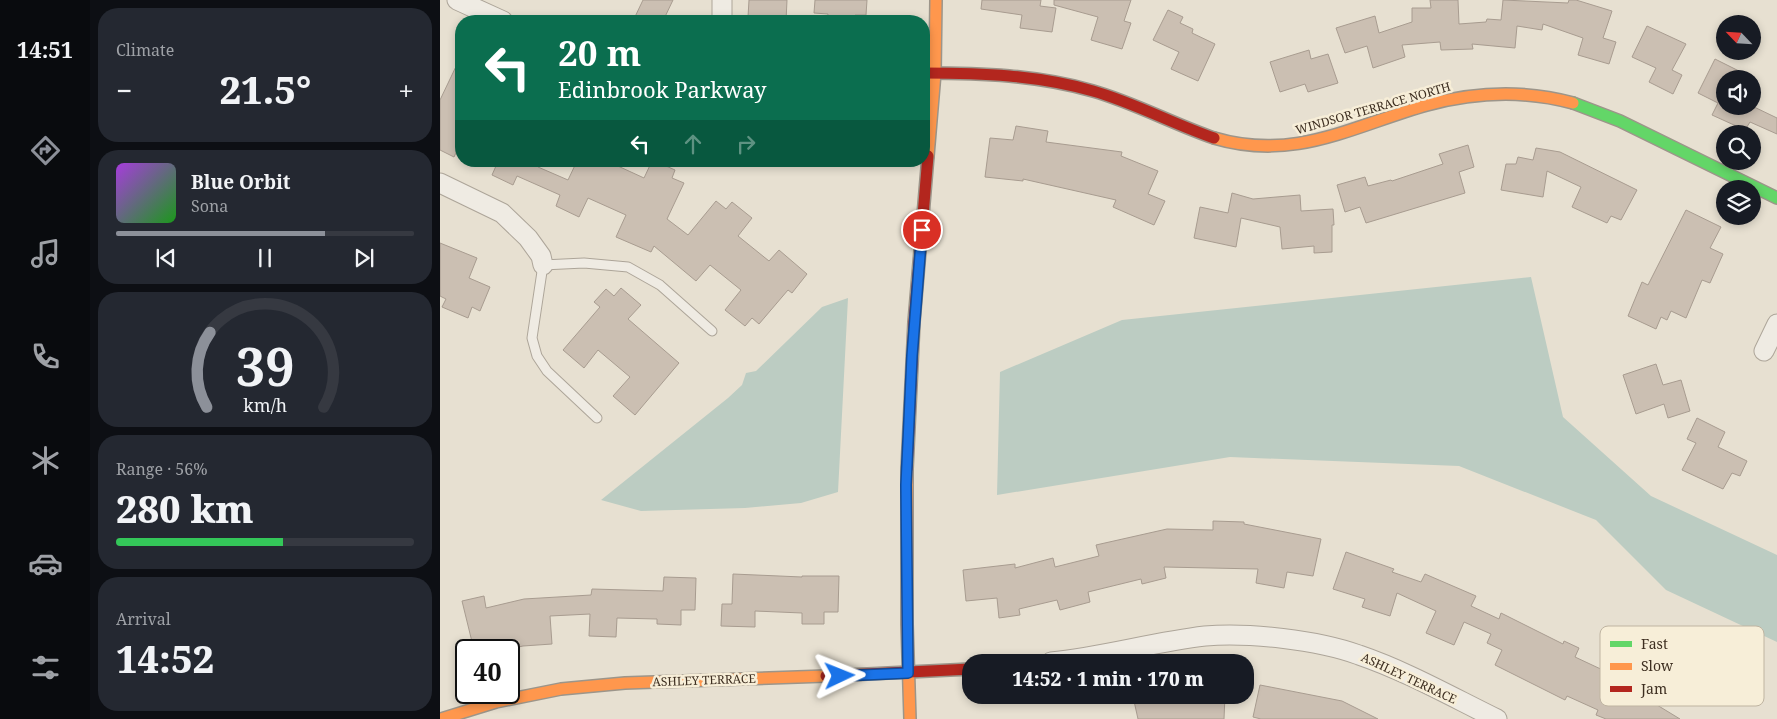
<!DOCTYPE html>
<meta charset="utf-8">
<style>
body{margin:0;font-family:"Noto Serif",serif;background:#242831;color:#f1f3f6;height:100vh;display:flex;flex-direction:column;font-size:19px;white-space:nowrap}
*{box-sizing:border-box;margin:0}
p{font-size:16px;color:#9ea1a6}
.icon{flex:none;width:28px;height:28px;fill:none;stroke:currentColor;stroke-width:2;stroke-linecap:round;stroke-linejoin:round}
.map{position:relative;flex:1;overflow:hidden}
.drawer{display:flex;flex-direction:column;gap:8px;padding:8px;background:#0d0f14;width:350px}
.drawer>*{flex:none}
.banner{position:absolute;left:15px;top:15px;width:475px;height:152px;border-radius:20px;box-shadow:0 2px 8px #0003;background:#0b6e4f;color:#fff;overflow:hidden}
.needle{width:32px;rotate:295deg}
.tools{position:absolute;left:1276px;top:15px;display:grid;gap:10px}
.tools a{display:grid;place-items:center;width:45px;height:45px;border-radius:50%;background:#171b24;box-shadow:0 2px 8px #0003;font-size:25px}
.speed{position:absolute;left:15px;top:639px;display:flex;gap:10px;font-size:25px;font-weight:700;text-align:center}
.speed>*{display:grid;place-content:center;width:65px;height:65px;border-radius:50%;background:#171b24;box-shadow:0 2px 8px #0003;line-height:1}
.speed .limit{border:2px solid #111;border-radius:8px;background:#fff;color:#111}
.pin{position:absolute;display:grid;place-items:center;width:42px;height:42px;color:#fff;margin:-21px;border:2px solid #fff;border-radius:50%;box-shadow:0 1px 5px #0007}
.me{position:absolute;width:55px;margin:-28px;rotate:88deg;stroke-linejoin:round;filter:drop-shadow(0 0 4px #0008)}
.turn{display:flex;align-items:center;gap:18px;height:105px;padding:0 20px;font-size:22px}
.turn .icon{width:65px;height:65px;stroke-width:2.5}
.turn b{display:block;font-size:35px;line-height:42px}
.lanes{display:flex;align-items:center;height:48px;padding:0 20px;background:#0003;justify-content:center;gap:25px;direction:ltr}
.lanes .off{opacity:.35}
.big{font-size:38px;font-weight:800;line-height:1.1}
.drawer .card{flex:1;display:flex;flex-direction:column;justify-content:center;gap:8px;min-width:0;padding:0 18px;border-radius:20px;background:#242831}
.drawer .dial{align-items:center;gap:0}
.dial svg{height:130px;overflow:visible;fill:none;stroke:#363941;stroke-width:7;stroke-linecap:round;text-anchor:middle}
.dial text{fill:#f1f3f6;stroke:none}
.song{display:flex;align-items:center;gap:15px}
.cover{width:60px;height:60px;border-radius:8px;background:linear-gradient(135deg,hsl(280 70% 55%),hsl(120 70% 35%))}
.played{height:5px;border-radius:2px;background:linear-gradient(90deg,#8c9099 70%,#363941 70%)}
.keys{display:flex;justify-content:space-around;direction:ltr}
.heat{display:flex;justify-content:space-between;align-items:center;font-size:28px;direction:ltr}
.charge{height:8px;border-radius:4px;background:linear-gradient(90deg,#34c759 56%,#363941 0)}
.trip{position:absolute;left:522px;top:654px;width:292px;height:50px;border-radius:20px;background:#171b24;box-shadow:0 2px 8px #0003;font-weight:800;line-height:50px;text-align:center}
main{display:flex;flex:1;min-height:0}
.tab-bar{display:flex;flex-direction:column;width:90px;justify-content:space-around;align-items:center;background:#090b0e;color:#9ea1a6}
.tab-bar .icon{width:35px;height:35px}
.tab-bar .selected{color:#8c9099}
.tab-bar b{font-size:22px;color:#f1f3f6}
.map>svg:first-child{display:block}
</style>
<main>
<nav class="tab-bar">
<b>14:51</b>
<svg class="icon selected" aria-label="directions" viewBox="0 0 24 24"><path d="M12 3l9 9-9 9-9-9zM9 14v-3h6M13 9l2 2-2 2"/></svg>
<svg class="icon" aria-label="music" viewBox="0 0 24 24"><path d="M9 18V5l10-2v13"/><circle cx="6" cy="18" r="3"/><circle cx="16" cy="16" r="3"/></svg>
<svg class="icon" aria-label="phone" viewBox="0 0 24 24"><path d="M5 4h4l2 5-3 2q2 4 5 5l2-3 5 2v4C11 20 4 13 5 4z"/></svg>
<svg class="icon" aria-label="climate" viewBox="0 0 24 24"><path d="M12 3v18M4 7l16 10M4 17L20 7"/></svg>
<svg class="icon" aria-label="car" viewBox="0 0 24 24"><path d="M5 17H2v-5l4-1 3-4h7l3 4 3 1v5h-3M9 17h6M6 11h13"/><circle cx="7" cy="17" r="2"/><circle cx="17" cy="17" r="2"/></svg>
<svg class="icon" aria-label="filters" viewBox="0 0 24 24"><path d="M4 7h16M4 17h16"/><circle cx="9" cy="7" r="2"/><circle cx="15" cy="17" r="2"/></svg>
</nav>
<section class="drawer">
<div class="card"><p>Climate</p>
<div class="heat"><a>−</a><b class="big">21.5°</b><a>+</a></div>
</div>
<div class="card">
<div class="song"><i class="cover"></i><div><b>Blue Orbit</b><p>Sona</p></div></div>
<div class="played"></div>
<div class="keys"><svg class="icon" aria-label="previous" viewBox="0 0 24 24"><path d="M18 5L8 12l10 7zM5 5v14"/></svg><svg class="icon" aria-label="pause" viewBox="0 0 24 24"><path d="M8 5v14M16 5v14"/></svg><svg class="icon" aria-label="next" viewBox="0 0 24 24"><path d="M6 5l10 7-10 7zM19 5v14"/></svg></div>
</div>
<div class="card dial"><svg viewBox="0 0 100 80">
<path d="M14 69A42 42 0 1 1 86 69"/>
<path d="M14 69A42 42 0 0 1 16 23" stroke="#8c9099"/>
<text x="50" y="56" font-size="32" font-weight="700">39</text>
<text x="50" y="72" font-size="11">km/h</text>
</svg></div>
<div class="card"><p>Range · 56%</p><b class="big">280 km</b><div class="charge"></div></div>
<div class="card"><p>Arrival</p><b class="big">14:52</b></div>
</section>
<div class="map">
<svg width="1337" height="719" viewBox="0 0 1337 719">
<rect width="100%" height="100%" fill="#e7e0d1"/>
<path fill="#bcccc2" d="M 1091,277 L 1123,417 L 1211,496 L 1337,555 L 1337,642 L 1226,590 L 1156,520 L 1019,466 L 790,457 L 557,495 L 560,372 L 682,320 Z
M 408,298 L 398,492 L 361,503 L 305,508 L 201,511 L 161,500 L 288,398 L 302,385 L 306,373 L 316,371 L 382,307 Z"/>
<path fill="#cbbfb2" stroke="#a89c90" d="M 203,0 L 233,0 L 223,21 L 193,21 Z
M 309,0 L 347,0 L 346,21 L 321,21 L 321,17 L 308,17 Z
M 375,0 L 427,0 L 426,15 L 415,15 L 414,21 L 387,21 L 388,14 L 374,13 Z
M 542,0 L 601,0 L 600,6 L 616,8 L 612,32 L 580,28 L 582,15 L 541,9 Z
M 614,0 L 691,0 L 684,21 L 691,23 L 682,49 L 651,40 L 658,17 L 614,5 Z
M 990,0 L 1018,0 L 1019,24 L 1046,22 L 1047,19 L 1061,20 L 1063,0 L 1128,3 L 1129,0 L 1136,0 L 1172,11 L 1163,38 L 1176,42 L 1169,64 L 1138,55 L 1143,38 L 1103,24 L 1102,30 L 1077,26 L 1075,48 L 1032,44 L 1033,49 L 1001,50 L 1000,42 L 962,45 L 965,57 L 933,68 L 927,46 L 905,53 L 896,28 L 935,16 L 939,33 L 972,22 L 972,8 L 991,8 Z
M 728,10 L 743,17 L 740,23 L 753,29 L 752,33 L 775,44 L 758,81 L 731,69 L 739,52 L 713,40 Z
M 1207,26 L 1246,44 L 1232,70 L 1242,75 L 1233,94 L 1209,82 L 1216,68 L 1192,57 Z
M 869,50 L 871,59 L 888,54 L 898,83 L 868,92 L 865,84 L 840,92 L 830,62 Z
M 21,56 L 21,142 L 14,157 L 0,150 L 0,100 Z
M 1275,59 L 1317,80 L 1312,88 L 1312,79 L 1285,79 L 1285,106 L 1312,106 L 1337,118 L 1337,134 L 1310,122 L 1305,130 L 1272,115 L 1278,103 L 1258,93 Z
M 576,126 L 608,131 L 606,142 L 682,152 L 681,156 L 718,171 L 708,194 L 725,201 L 714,225 L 673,207 L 676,200 L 583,179 L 583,181 L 545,177 L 550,138 L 573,140 Z
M 1028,145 L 1034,167 L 1019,172 L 1025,193 L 926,223 L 920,207 L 905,212 L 897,185 L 925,177 L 928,186 L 951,180 L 952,181 L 1003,164 L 999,154 Z
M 1096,148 L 1120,152 L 1197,190 L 1181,220 L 1171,216 L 1167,223 L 1132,207 L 1141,187 L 1107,171 L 1103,197 L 1061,190 L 1066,164 L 1076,164 L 1078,157 L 1093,160 Z
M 47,161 L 90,161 L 99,166 L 98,167 L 128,180 L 137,161 L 167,161 L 204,178 L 212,161 L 215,161 L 235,170 L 232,178 L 244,183 L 227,219 L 248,235 L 276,201 L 286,209 L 292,202 L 312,218 L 298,236 L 329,261 L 339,250 L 367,274 L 352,293 L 348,290 L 319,324 L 312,318 L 305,326 L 285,310 L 301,290 L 270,265 L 256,281 L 214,246 L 211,252 L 176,237 L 186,215 L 148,198 L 139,217 L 116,206 L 120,195 L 77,176 L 73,185 L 52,175 L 56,166 Z
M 792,193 L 813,199 L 860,195 L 861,211 L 893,209 L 894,225 L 892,225 L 892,252 L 874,253 L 874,246 L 842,249 L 840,227 L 801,218 L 796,247 L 754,238 L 760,207 L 788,213 Z
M 1246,210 L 1281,227 L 1270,248 L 1283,254 L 1270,283 L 1262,280 L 1246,318 L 1231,311 L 1227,320 L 1221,317 L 1216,329 L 1188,316 L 1202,282 L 1208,285 Z
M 0,243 L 37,258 L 29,278 L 50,287 L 40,311 L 32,307 L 28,318 L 2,307 L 6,299 L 0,296 Z
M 181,288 L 201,305 L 188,319 L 239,363 L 195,415 L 173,396 L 190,377 L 158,350 L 144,368 L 123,350 L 160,307 L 154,302 L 166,289 L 174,296 Z
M 1216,364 L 1223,385 L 1241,380 L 1250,411 L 1228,418 L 1224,404 L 1196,414 L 1183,375 Z
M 1257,418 L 1285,432 L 1278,447 L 1307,461 L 1300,476 L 1292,473 L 1283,489 L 1242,470 L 1256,443 L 1247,439 Z
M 773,521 L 804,522 L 804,524 L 881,539 L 873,576 L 847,572 L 844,588 L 816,583 L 818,569 L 724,567 L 726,578 L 702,584 L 701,579 L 648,592 L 650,602 L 620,610 L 617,600 L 579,609 L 580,615 L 559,618 L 557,598 L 526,601 L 523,570 L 575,564 L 575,568 L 613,558 L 615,567 L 659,556 L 656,545 L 727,529 L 773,530 Z
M 906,552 L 954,569 L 952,572 L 981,582 L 985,574 L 1036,596 L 1031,606 L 1059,619 L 1061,613 L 1123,644 L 1124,641 L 1139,648 L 1135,657 L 1182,679 L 1184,675 L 1223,694 L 1217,705 L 1240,719 L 1166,719 L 1156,715 L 1158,710 L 1127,696 L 1125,700 L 1055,665 L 1062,650 L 1047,643 L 1051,634 L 1024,622 L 1014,645 L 986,633 L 996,611 L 957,593 L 950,616 L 922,607 L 925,599 L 893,589 Z
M 293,574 L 362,577 L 362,576 L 399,576 L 398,612 L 384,612 L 384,624 L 362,624 L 362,613 L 315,611 L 315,627 L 281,626 L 282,604 L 292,604 Z
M 224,577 L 256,578 L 255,610 L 241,610 L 241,625 L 217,624 L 217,619 L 177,618 L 176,637 L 149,636 L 150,614 L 110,616 L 112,644 L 83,646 L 65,650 L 53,650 L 52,645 L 34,650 L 22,601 L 44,596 L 46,608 L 84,599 L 151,595 L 152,589 L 223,591 Z
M 820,685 L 902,701 L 938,719 L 821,719 L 813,717 Z
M 763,695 L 785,695 L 784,719 L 698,719 L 694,701 L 721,697 L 722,702 L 764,701 Z"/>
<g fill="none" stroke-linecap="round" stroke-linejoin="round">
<g stroke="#ada599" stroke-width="11">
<path id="lane" d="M 157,418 L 107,371 L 97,356 L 92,338 L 103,265 L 144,263 L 188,267 L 220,285 L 272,331"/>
</g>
<g stroke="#ada599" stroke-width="21">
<path id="street" d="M 17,0 L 63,21
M 282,0 L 282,21
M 0,183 L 62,213 L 88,238 L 101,256 L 103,265
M 1324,351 L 1337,324
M 611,662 C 663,657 713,642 765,636 C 807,632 878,640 919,655 C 966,671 1012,697 1057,719"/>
</g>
<g stroke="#9c958a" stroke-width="14">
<path id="fast" d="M 1133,103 L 1180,121 L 1337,198"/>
</g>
<g stroke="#9c958a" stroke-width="14">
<path id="slow" d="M 774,138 C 855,162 912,126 987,105 C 1035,92 1085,90 1133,103
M 488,156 L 495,73 L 496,0
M 467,469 L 467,624 L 470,719
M 1,719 L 56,702 L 121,689 L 185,683 L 386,676"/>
</g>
<g stroke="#9c958a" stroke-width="14">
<path id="jam" d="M 484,73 C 541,73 598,75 653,91 C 695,103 733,124 774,138
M 467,469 L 474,322 L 488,156
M 386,676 L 531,669"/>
</g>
<use href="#lane" stroke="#efebe3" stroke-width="9"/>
<use href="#street" stroke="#efebe3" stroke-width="19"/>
<use href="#fast" stroke="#63d668" stroke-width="11"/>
<use href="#slow" stroke="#ff974d" stroke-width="11"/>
<use href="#jam" stroke="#b3261e" stroke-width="11"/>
</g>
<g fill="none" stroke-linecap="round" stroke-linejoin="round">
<g stroke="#114b97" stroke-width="12">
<path id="route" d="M 400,676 L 468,673 L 466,485 L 472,356 L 482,230"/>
</g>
<use href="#route" stroke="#1a73e8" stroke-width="9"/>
</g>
<g text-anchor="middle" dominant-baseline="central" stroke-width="5" stroke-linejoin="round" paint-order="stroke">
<g font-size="12" fill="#3d2e20" stroke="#f7eed8">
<text transform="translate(933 108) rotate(-16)">WINDSOR TERRACE NORTH</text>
<text transform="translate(969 678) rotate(25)">ASHLEY TERRACE</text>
<text transform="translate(264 680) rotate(-2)">ASHLEY TERRACE</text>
</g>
</g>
<rect x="1160" y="626" width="164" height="80" rx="8" fill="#f7eed8" stroke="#bfb4a1" stroke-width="1"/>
<rect x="1170" y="641" width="22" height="6" fill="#63d668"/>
<rect x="1170" y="663" width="22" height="7" fill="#ff974d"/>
<rect x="1170" y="686" width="22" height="6" fill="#b3261e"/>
<g font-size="14" fill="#3d2e20">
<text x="1201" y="649">Fast</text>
<text x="1201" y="671">Slow</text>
<text x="1201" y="694">Jam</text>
</g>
</svg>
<div class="tools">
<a><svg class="needle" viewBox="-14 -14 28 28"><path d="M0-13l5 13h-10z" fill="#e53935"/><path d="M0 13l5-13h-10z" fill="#9ea1a6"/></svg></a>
<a><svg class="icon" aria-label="sound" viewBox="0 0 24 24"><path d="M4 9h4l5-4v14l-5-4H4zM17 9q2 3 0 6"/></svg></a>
<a><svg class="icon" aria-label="search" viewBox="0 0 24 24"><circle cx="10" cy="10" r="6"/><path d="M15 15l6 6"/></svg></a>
<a><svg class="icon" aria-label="layers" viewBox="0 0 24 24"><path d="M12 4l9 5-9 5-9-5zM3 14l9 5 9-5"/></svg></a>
</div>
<div class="speed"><div class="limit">40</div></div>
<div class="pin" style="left:482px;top:230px;background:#d93025"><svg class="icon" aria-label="arrive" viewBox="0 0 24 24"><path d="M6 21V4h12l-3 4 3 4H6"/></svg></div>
<svg class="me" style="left:400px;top:676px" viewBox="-20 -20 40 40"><path d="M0-17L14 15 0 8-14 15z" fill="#1a73e8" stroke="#fff" stroke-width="4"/></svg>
<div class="trip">14:52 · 1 min · 170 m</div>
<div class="banner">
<div class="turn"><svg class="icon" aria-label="left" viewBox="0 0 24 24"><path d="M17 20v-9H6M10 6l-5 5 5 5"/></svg><div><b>20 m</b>Edinbrook Parkway</div></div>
<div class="lanes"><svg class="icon" aria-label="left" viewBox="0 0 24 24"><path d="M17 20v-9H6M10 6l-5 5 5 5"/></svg><svg class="icon off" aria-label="ahead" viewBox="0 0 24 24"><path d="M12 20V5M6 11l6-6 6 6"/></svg><svg class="icon off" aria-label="right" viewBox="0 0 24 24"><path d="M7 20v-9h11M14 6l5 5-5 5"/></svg></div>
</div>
</div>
</main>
